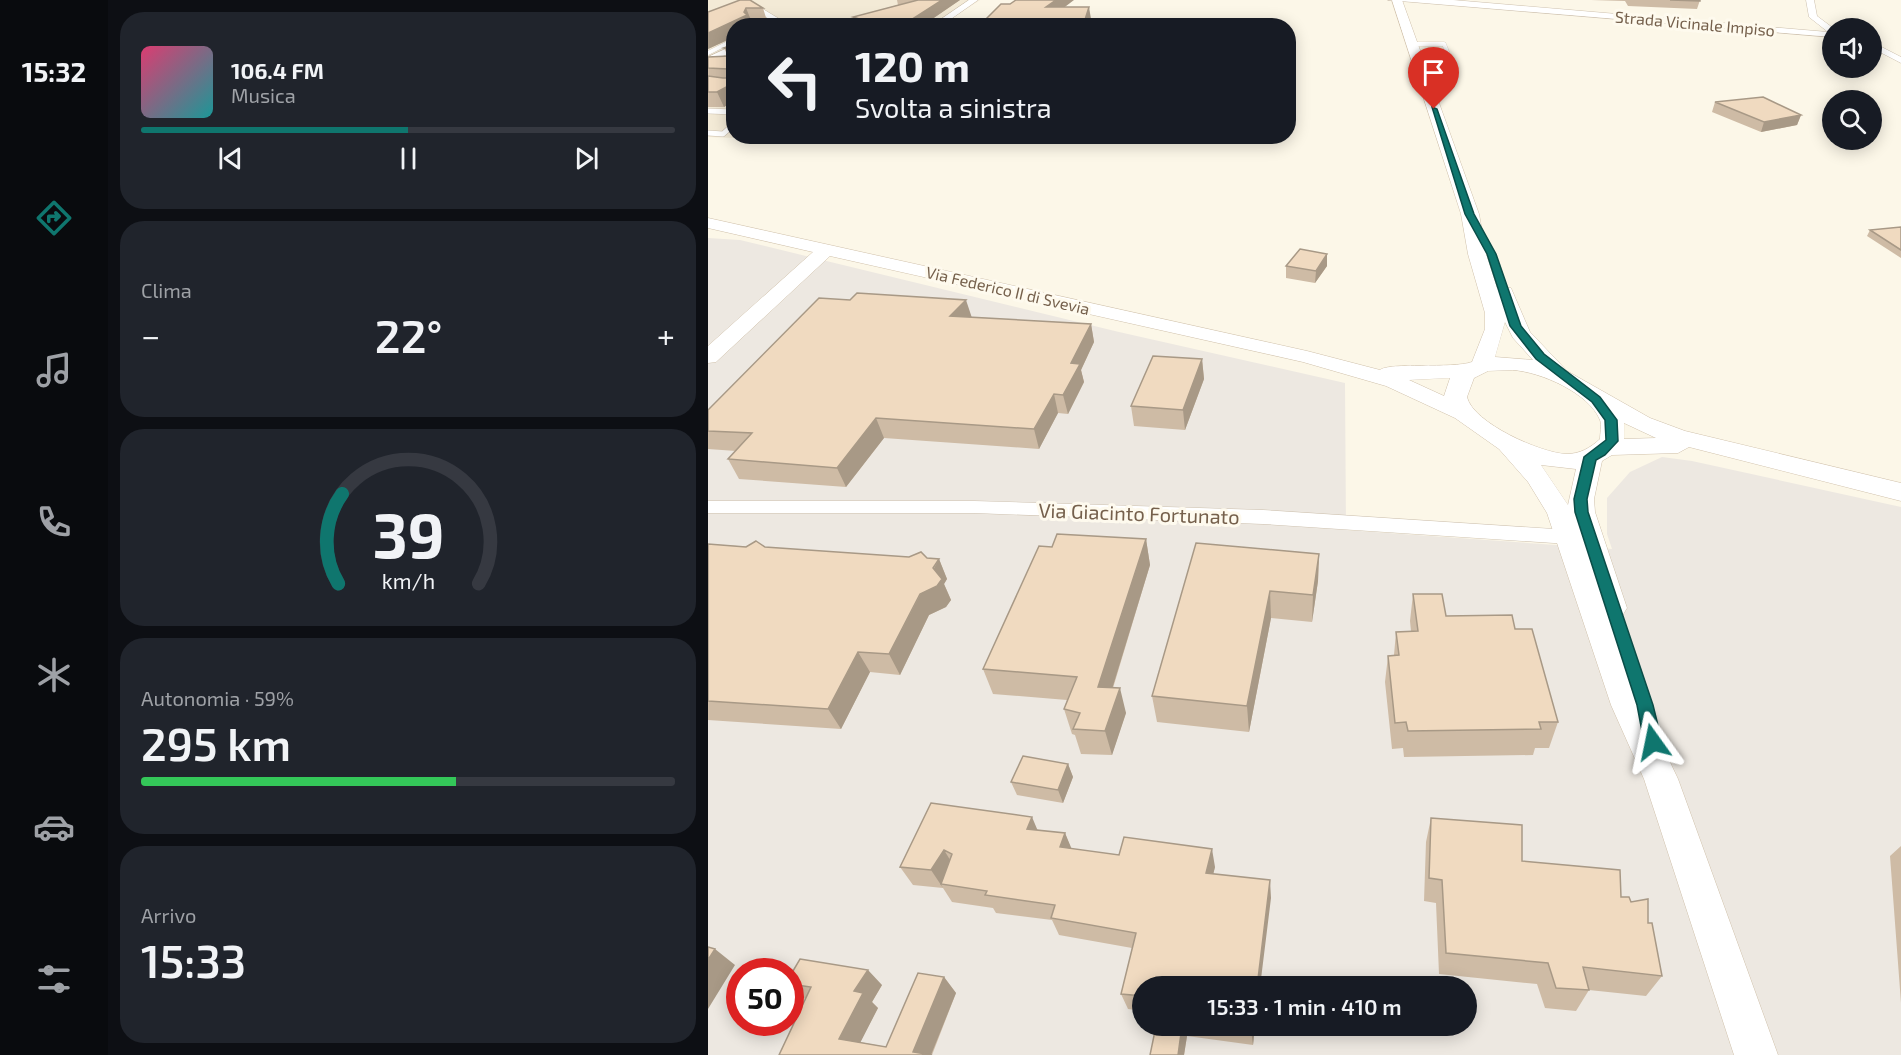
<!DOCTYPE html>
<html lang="it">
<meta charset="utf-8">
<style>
body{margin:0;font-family:"Exo 2",sans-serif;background:#20242c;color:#f1f3f6;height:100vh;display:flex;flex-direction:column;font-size:22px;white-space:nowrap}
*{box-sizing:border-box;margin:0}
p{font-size:20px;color:#9ea1a6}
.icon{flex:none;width:33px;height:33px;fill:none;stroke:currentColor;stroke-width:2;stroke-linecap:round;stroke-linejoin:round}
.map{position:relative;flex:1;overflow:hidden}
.drawer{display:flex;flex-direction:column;gap:12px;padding:12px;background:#0d0f14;width:600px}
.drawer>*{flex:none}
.top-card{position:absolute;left:18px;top:18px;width:570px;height:126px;border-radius:24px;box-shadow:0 3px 15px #0003;background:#171b24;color:#f1f3f6;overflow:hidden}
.controls{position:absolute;left:1114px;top:18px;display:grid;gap:12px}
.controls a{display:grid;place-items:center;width:60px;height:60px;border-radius:50%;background:#171b24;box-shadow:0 3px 15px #0003;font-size:30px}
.speed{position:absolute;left:18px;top:958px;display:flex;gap:12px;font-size:30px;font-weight:700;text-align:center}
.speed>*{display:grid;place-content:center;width:78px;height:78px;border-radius:50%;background:#171b24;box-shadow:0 3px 15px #0003;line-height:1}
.speed .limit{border:9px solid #d22;background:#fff;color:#111}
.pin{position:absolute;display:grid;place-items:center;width:51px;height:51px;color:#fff;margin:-62px -26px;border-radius:50% 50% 50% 0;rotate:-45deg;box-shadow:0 0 6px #0007}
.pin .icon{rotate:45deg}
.me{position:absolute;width:66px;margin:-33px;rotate:348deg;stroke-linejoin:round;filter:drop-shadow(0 0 4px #0008)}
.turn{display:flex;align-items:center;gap:21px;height:126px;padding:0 30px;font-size:27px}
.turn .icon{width:78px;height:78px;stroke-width:2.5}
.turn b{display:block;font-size:42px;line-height:51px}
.big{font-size:45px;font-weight:600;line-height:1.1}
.drawer .card{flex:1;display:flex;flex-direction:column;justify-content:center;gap:9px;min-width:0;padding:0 21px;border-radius:24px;background:#20242c}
.drawer .dial{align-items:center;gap:0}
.dial svg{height:156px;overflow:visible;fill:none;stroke:#363941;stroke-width:7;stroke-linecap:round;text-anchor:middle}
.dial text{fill:#f1f3f6;stroke:none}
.song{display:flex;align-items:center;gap:18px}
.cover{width:72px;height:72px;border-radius:9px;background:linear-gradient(135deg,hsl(340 70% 55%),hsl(180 70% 35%))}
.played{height:6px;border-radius:3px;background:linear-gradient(90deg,#0f766e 50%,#363941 50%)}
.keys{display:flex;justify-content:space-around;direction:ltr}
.heat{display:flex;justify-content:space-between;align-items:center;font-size:33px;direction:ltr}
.charge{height:9px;border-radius:4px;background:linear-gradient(90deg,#34c759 59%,#363941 0)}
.trip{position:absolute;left:424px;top:976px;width:345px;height:60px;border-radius:30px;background:#171b24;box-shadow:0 3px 15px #0003;font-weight:600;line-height:60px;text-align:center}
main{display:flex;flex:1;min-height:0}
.menu{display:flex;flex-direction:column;width:108px;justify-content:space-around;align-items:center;background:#090b0e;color:#9ea1a6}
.menu .icon{width:42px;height:42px}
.menu .active{color:#0f766e}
.menu b{font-size:27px;color:#f1f3f6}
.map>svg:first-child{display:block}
</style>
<main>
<nav class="menu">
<b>15:32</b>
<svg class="icon active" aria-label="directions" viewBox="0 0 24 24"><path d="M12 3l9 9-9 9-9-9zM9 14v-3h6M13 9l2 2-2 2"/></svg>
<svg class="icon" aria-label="music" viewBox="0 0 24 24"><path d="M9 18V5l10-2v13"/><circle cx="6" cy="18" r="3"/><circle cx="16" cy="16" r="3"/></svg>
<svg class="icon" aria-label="phone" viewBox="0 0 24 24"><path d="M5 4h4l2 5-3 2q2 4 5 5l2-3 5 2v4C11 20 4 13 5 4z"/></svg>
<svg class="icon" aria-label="climate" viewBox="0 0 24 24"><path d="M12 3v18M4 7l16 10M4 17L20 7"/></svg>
<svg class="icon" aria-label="car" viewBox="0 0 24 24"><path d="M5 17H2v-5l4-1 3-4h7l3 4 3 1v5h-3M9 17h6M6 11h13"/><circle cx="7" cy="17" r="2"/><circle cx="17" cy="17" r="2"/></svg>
<svg class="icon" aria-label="filters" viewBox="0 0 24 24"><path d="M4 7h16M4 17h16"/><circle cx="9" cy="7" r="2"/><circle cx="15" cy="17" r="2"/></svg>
</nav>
<section class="drawer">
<div class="card">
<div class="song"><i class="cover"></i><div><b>106.4 FM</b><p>Musica</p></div></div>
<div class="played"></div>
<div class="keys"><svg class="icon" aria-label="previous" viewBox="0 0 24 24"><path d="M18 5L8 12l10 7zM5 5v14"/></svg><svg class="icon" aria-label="pause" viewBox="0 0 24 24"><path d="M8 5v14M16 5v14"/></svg><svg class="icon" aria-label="next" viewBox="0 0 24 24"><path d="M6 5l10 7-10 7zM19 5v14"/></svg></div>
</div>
<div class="card"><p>Clima</p>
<div class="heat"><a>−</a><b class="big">22°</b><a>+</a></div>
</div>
<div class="card dial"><svg viewBox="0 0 100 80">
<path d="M14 69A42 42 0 1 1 86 69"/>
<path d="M14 69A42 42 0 0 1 16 23" stroke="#0f766e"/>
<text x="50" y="56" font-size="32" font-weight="700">39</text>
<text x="50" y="72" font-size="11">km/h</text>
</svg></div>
<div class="card"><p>Autonomia · 59%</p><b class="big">295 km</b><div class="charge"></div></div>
<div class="card"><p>Arrivo</p><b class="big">15:33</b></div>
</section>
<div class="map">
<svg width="1193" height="1055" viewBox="0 0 1193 1055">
<rect width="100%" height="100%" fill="#fcf7e8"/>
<path fill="#f3ead6" d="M 0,0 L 272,0 L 234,25 L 26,26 L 27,138 L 0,137 Z"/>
<path fill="#ede8e1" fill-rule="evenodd" d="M 0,238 L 32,240 L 411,332 L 637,383 L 638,530 L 904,549 L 899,534 L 899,498 L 922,472 L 954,457 L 984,461 L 1193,507 L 1193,1055 L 0,1055 ZM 32,972 L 82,972 L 82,1023 L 32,1023 ZM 435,987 L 759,987 L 759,1026 L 435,1026 Z"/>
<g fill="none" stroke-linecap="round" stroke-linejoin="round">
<g stroke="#cdc0ae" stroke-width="4.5">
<path id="lane-far1" d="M 45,24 L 56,26
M 704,44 L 736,44 L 744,64 L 712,66
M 0,53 L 26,40"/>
</g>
<g stroke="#cdc0ae" stroke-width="6">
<path id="lane" d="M 0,111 L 26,112
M 0,133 L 15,134 L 26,124"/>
</g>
<g stroke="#cdc0ae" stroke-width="1">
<path id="street" d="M 31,0 L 40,0 L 83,26 L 72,26 Z
M 261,0 L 270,0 L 233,26 L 223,26 Z
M 680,0 L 745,0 L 1120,32 L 1101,17 L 1098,0 L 1106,0 L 1109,16 L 1125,28 L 1125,37 Z
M 1164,42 L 1193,57 L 1193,63 L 1164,48 Z
M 26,45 L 26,51 L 0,63 L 0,57 Z
M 0,501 L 266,501 L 555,510 L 861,530 L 868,532 L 871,537 L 868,542 L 861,544 L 555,524 L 266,513 L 0,513 Z"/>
</g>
<g stroke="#d0c1ab" stroke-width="1">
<path id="secondary" d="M 684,0 L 694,0 L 771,214 L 778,254 L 789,288 L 803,288 L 822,332 L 859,371 L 942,418 L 977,431 L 1193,483 L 1193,501 L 981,447 L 970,453 L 904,455 L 894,461 L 886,499 L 887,512 L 919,608 L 914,616 L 904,619 L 935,705 L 970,779 L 1070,1055 L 1026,1055 L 936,779 L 903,705 L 839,513 L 820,482 L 791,449 L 747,418 L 678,386 L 595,362 L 122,256 L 8,362 L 0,363 L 0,346 L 105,252 L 0,228 L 0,218 L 599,351 L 672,370 C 681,362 744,369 764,362 L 777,329 L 777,313 L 760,254 L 753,214 ZM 797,322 L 805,338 L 825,360 L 787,357 ZM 805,370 C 833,372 881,393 892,420 C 894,425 892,434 892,439 C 882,448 872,454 858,454 C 833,453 765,423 759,397 L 766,378 L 780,371 ZM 742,378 L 736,396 L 701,380 ZM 916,423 L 948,438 L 916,439 ZM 833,465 L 868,469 L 860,505 Z"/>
</g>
<use href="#lane-far1" stroke="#fff" stroke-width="4"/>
<use href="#lane" stroke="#fff" stroke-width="5"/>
<use href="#street" fill="#fff" fill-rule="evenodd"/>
<use href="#secondary" fill="#fff" fill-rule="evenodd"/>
</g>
<path fill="#cebba5" d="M 32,0 L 55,8 L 59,21 L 43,20 L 42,23 L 26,37 L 0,49 L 0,12 Z
M 189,0 L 252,0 L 214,26 L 148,26 L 145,17 L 190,5 Z
M 883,0 L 992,0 L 989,9 L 920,6 L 917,1 Z
M 26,45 L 26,101 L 16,107 L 0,107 L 0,57 L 20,56 L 16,48 Z
M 1007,102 L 1093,115 L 1089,125 L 1053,132 L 1004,112 Z
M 1193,227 L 1193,258 L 1159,236 L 1162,230 Z
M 619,254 L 619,266 L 607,283 L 578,278 L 578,266 Z
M 263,317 L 383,324 L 386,342 L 373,370 L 376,382 L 360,414 L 350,413 L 331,449 L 176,438 L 138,487 L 31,479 L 20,459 L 28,451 L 0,449 L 0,410 Z
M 494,359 L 496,379 L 477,430 L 426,426 L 423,406 Z
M 438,539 L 442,565 L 405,688 L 418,713 L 404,755 L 373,754 L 367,735 L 364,734 L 356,709 L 359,700 L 285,694 L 275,669 L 344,547 Z
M 488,543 L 611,554 L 610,581 L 604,622 L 563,618 L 541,732 L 449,722 L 444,696 Z
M 0,544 L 231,559 L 239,579 L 236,584 L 243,600 L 238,607 L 221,615 L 192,675 L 162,672 L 133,729 L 0,720 Z
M 705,594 L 738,616 L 807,629 L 850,722 L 841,748 L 827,748 L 825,755 L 696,757 L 695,748 L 684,749 L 677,682 L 680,656 L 686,655 L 688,632 L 703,631 L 702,621 Z
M 360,764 L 365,777 L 355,803 L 309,795 L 303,782 Z
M 223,803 L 330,830 L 357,833 L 363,849 L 507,867 L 505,874 L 563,898 L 435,987 L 435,1011 L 420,1009 L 413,994 L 424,948 L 351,935 L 344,920 L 288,913 L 285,908 L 244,902 L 235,888 L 205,885 L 192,867 Z
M 723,818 L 814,861 L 913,897 L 923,902 L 940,923 L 954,976 L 938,996 L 881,990 L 868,1011 L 837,1008 L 829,984 L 731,974 L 728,903 L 716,901 L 718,842 Z
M 1193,846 L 1193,1003 L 1182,856 Z
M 82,976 L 174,985 L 164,1002 L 170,1008 L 152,1042 L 178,1047 L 236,977 L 248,993 L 224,1055 L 71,1055 L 97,999 L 82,987 Z
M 448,1026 L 547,1026 L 545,1045 L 479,1036 L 476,1055 L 442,1055 Z"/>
<path fill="#a89986" d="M 233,0 L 252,0 L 214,26 L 182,26 Z
M 348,0 L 366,0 L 341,19 L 338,7 Z
M 381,7 L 383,19 L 381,26 L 375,26 Z
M 38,8 L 43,20 L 42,23 L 43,26 L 26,26 L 26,37 L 0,49 L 0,33 L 36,12 Z
M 26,83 L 26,101 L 16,107 L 9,92 Z
M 1093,115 L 1089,125 L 1053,132 L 1056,122 Z
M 619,254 L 619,266 L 607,283 L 608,271 Z
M 258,300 L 264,318 L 242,316 Z
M 383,324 L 386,342 L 373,370 L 376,382 L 360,414 L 355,395 L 363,363 Z
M 494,359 L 496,379 L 477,430 L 475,410 Z
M 346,394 L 350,413 L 331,449 L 326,429 Z
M 168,418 L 176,438 L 138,487 L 129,468 Z
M 438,539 L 442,565 L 397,712 L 390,687 Z
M 611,554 L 610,581 L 604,622 L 605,595 Z
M 231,559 L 239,579 L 236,584 L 243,600 L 238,607 L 221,615 L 192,675 L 181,654 Z
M 562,591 L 563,618 L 541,732 L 539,706 Z
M 150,652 L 162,672 L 133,729 L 120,709 Z
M 412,688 L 418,713 L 404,755 L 397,731 Z
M 360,764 L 365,777 L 355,803 L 350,790 Z
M 324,817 L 332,836 L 319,829 Z
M 357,833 L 365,852 L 352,847 Z
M 504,849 L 507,867 L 501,891 L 498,873 Z
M 236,850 L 247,868 L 233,884 L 235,888 L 223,870 Z
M 562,880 L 563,898 L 552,987 L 549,987 Z
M 7,949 L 27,965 L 0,1009 L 0,960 Z
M 160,970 L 174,985 L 164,1002 L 170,1008 L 147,1053 L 131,1039 L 146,991 Z
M 236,977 L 248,993 L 223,1055 L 205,1052 Z
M 474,1026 L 476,1026 L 479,1036 L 476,1055 L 470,1055 Z
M 544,1026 L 547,1026 L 545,1045 L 543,1030 Z"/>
<path fill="#f0dac0" stroke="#a89986" stroke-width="1.5" d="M 32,0 L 42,0 L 55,8 L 38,8 L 36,12 L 39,15 L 0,33 L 0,12 Z
M 210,0 L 234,0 L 203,20 L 182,26 L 173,26 L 145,17 Z
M 308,0 L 348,0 L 338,7 L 381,7 L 375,26 L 271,26 L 293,4 L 302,4 Z
M 962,0 L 992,0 L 992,1 Z
M 26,45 L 26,83 L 9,92 L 0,92 L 0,76 L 15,78 L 22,78 L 25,74 L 20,69 L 0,68 L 0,57 L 21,56 L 24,50 L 16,48 Z
M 1055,97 L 1093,115 L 1056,122 L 1007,102 Z
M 1193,227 L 1193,250 L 1162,230 Z
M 592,249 L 619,254 L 608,271 L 578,266 Z
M 149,293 L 258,300 L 242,316 L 383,324 L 363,363 L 372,364 L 355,395 L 346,394 L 326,429 L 168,418 L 129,468 L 20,459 L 44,433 L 0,431 L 0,410 L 111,298 L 142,300 Z
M 445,356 L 494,359 L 475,410 L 423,406 Z
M 349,534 L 438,539 L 390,687 L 412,688 L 397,731 L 365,729 L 372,713 L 356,709 L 369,677 L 275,669 L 331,546 L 344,547 Z
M 48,541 L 57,547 L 201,557 L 213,552 L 219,558 L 231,559 L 225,568 L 234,579 L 229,586 L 212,594 L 181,654 L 150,652 L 120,709 L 0,701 L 0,544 L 38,547 Z
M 488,543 L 611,554 L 605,595 L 562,591 L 539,706 L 444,696 Z
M 705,594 L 734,594 L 738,616 L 804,615 L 807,629 L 824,629 L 850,722 L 831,722 L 833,729 L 700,731 L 698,722 L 687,723 L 680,656 L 691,655 L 688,632 L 710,631 Z
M 315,756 L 360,764 L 350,790 L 303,782 Z
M 223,803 L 324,817 L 319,829 L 357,833 L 352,847 L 411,855 L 416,837 L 504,849 L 498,873 L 562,880 L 549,987 L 435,987 L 435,996 L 413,994 L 428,933 L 343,918 L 347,905 L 277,895 L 279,891 L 233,884 L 244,854 L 236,850 L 223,870 L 192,867 Z
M 723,818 L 814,825 L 814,861 L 912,870 L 913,897 L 921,897 L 923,902 L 940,899 L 940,923 L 944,923 L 954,976 L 875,967 L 881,990 L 848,988 L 840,963 L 738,953 L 734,880 L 721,878 Z
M 0,947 L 7,949 L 0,960 Z
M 92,959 L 160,970 L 146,991 L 155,993 L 131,1039 L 178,1047 L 210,973 L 236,977 L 205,1052 L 224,1055 L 71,1055 L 103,987 L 82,984 L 82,976 Z
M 448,1026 L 474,1026 L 470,1055 L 442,1055 Z
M 511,1026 L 544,1026 L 543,1030 Z"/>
<path fill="#0f766e" stroke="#0a4d48" stroke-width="1.5" d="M 724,107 L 729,109 L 766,214 L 788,254 L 813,326 L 836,354 L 892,397 L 909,420 L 910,441 L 897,455 L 888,460 L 879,499 L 880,512 L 945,705 L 954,742 L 951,747 L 945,749 L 939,747 L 936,742 L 929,705 L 867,512 L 866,499 L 876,457 L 898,440 L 897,420 L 884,402 L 828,359 L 802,326 L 779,254 L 757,214 Z"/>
<g text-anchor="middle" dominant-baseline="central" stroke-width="6" stroke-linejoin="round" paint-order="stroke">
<g font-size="16" fill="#75604c" stroke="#fefaee">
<text transform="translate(987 23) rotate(5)">Strada Vicinale Impiso</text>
<text transform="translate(300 290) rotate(13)">Via Federico II di Svevia</text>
</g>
<g font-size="20" fill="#75604c" stroke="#fefaee">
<text transform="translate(431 513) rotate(2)">Via Giacinto Fortunato</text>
</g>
</g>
</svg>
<div class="controls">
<a><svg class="icon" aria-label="sound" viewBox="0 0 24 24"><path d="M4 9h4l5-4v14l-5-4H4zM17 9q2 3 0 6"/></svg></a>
<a><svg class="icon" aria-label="search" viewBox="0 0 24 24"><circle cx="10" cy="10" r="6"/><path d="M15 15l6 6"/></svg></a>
</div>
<div class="speed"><div class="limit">50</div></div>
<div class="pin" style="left:726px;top:109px;background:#d93025"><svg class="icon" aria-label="arrive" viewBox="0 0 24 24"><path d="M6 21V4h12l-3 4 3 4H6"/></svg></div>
<svg class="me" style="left:945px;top:742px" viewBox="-20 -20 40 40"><path d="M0-17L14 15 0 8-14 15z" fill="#0f766e" stroke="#fff" stroke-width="4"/></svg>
<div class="trip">15:33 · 1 min · 410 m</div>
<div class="top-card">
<div class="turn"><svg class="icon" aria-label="left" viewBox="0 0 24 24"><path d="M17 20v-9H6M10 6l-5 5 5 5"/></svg><div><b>120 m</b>Svolta a sinistra</div></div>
</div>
</div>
</main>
